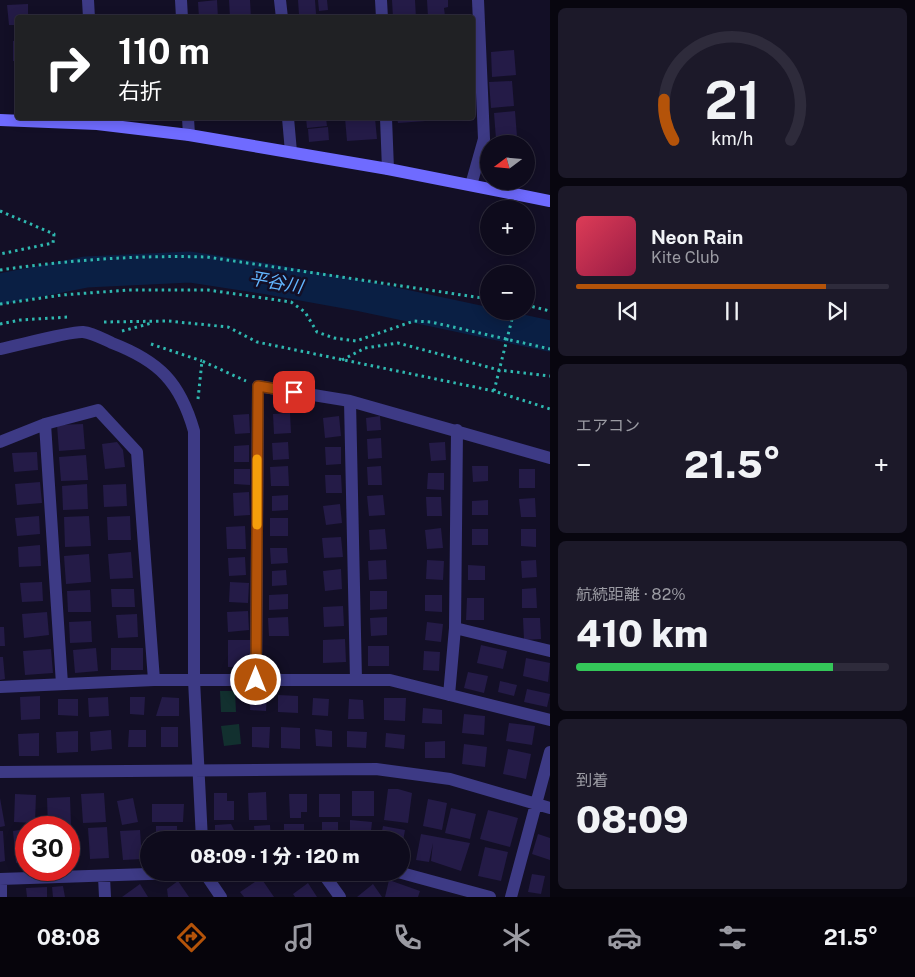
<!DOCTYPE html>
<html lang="ja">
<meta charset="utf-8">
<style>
body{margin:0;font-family:"Public Sans","Noto Sans JP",sans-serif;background:#1c1929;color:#f1f3f6;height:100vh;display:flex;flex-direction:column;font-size:19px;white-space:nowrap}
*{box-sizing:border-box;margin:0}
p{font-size:16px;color:#9b9ba3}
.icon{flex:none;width:28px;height:28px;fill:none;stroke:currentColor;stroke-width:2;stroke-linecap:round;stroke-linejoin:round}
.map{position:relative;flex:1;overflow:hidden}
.drawer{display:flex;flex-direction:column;gap:8px;padding:8px;background:#08060f;width:365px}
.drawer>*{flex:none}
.guide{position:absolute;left:15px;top:15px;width:460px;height:105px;border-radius:5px;box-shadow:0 2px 12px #0003,0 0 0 1px #2e2b3b;background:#202124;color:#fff;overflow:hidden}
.needle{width:32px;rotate:254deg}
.fabs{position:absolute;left:480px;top:135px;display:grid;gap:10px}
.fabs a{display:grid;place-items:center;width:55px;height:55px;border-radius:50%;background:#0e0b1c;box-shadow:0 2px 12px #0003,0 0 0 1px #2e2b3b;font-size:25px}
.speed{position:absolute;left:15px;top:816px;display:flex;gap:10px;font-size:25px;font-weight:700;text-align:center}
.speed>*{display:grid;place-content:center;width:65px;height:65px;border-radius:50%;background:#0e0b1c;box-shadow:0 2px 12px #0003,0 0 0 1px #2e2b3b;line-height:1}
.speed .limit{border:8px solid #d22;background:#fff;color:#111}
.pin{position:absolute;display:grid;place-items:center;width:42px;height:42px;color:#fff;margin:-21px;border-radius:10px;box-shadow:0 2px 8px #0006}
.me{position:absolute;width:55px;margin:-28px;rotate:0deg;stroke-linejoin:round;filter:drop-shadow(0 0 4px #0008)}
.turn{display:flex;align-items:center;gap:18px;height:105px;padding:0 20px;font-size:22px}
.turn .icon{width:65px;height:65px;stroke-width:2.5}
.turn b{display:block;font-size:35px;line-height:42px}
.big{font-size:38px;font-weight:800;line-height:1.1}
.drawer .card{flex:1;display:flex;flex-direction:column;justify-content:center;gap:8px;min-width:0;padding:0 18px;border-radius:8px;background:#1c1929}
.drawer .dial{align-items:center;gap:0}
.dial svg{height:130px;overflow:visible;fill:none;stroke:#2e2b3b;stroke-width:7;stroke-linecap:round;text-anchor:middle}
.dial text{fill:#f1f3f6;stroke:none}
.song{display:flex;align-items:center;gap:15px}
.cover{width:60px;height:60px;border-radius:8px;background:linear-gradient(135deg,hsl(350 70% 55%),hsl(340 70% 35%))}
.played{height:5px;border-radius:2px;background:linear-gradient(90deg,#b45309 80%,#2e2b3b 80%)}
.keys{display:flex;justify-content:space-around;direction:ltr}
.heat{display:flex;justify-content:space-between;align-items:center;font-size:28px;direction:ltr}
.charge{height:8px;border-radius:4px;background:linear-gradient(90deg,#34c759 82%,#2e2b3b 0)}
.trip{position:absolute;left:140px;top:831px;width:270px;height:50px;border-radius:25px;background:#0e0b1c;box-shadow:0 2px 12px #0003,0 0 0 1px #2e2b3b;font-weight:800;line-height:50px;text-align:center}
.tab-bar{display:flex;height:80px;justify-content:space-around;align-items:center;background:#06040b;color:#9b9ba3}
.tab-bar .icon{width:35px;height:35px}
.tab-bar .current{color:#b45309}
.tab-bar b{font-size:22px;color:#f1f3f6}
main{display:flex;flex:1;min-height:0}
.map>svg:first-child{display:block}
</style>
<main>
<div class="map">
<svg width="550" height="897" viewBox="0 0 550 897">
<rect width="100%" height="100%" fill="#130f26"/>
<path fill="#12302f" d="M 220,691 L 235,691 L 236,712 L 221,712 Z
M 239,724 L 241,744 L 224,746 L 221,726 Z"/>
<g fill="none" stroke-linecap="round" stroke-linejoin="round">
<path stroke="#0a1f44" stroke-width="31" d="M 0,289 L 86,272 L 190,267 L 268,279 L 362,296 L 550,336"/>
</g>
<path fill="#241b47" d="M 217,0 L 218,18 L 199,18 L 198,2 Z
M 229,0 L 250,0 L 251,18 L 230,18 Z
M 298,0 L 315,0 L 316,14 L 299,15 Z
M 318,0 L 327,0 L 328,10 L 319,11 Z
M 392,0 L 415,0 L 416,18 L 393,18 Z
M 427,0 L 448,0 L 448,7 L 444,8 L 445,16 L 428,17 Z
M 28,4 L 28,18 L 18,18 L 18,25 L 9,25 L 7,5 Z
M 13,41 L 18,41 L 18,61 L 13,61 Z
M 514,50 L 516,75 L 492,77 L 491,52 Z
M 512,81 L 514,106 L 491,108 L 489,82 Z
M 515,111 L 517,137 L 496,139 L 494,113 Z
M 306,118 L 326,118 L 327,126 L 307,128 Z
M 345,118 L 375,118 L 377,139 L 347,141 Z
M 397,118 L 425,118 L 426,121 L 398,123 Z
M 328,127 L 329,140 L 309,142 L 308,129 Z
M 290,413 L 291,433 L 274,434 L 273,414 Z
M 249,414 L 250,433 L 235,434 L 233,415 Z
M 339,416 L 341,436 L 325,438 L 323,418 Z
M 380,416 L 381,430 L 367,431 L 366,418 Z
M 83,424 L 85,449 L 59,451 L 57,425 Z
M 381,438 L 382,458 L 368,459 L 367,439 Z
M 117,442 L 123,450 L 125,467 L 105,469 L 102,444 Z
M 288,442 L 289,459 L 273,460 L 272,443 Z
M 445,442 L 446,460 L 431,461 L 429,443 Z
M 249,445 L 249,462 L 234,462 L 234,446 Z
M 325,447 L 341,447 L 341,464 L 326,465 Z
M 37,452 L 38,470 L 14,472 L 12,453 Z
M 86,455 L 88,480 L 61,481 L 59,457 Z
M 288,466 L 289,486 L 271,486 L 270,467 Z
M 381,466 L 382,485 L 368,485 L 367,467 Z
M 472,466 L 488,466 L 488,481 L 473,482 Z
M 234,469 L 250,469 L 250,485 L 234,484 Z
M 519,469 L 535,469 L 535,488 L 519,488 Z
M 428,473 L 444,473 L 444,490 L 427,489 Z
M 325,475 L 341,475 L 342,493 L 326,493 Z
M 40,482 L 42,503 L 17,505 L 15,484 Z
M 87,484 L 88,509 L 63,510 L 62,486 Z
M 126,484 L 127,506 L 104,507 L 103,485 Z
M 249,492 L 250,515 L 234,516 L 233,493 Z
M 288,495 L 288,510 L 272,511 L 272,496 Z
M 383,495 L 385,515 L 369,516 L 367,496 Z
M 426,497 L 441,497 L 442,516 L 427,516 Z
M 535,498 L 536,517 L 521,517 L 519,499 Z
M 488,500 L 488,515 L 472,515 L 472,501 Z
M 340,504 L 342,523 L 326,525 L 323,506 Z
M 39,516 L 40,534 L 17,536 L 15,518 Z
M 89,516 L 91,546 L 65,547 L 64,517 Z
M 130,516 L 131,540 L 108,540 L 107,517 Z
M 270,518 L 288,518 L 288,536 L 270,536 Z
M 245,526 L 246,549 L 227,549 L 226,527 Z
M 441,528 L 443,548 L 427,549 L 425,530 Z
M 385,529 L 387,549 L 370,550 L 369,530 Z
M 472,529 L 488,529 L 488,545 L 472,545 Z
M 521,529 L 536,529 L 536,547 L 521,546 Z
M 341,537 L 343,557 L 324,558 L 322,538 Z
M 40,545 L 41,566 L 19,567 L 18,547 Z
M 270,548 L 287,548 L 288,563 L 271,564 Z
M 131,552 L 133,578 L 110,579 L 108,554 Z
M 89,554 L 91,582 L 66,584 L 64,556 Z
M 245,557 L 246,575 L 229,576 L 228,558 Z
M 386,560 L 387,579 L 369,580 L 368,561 Z
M 427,560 L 444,561 L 443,580 L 426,579 Z
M 536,560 L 537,577 L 522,578 L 521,561 Z
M 468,565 L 485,566 L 485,580 L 468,580 Z
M 341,569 L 342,589 L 325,591 L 323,571 Z
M 286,570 L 287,585 L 272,586 L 272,571 Z
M 42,582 L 43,601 L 22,602 L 20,583 Z
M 230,582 L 249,583 L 248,603 L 229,602 Z
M 536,588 L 537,608 L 522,608 L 522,589 Z
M 111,589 L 134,589 L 135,607 L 112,607 Z
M 90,590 L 91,612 L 68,612 L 67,591 Z
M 370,591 L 387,591 L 387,609 L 370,610 Z
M 288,594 L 288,609 L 269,610 L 269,595 Z
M 425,595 L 442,595 L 442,612 L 425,611 Z
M 467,598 L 484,598 L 484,620 L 466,620 Z
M 343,606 L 344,626 L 324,627 L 323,607 Z
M 248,611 L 249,630 L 228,632 L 227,612 Z
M 47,612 L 49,635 L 24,638 L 22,614 Z
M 137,614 L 138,637 L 118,638 L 116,615 Z
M 288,617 L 289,636 L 269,636 L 268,618 Z
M 387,617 L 387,635 L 371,636 L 370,618 Z
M 523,618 L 540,618 L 541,639 L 524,640 Z
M 91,621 L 92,642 L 70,643 L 69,622 Z
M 427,622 L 443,624 L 441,642 L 425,640 Z
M 0,627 L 4,627 L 5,646 L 0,646 Z
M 345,639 L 346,662 L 323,663 L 323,640 Z
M 228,640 L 251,640 L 251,668 L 228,667 Z
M 481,645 L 507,651 L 503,669 L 477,663 Z
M 368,646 L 389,646 L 389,666 L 368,666 Z
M 96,648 L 98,671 L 75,673 L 73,650 Z
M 111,648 L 143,648 L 143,670 L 111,670 Z
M 51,649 L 53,673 L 25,675 L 23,651 Z
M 424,651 L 440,652 L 439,671 L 423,670 Z
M 0,657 L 3,657 L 5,679 L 0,680 Z
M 526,658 L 550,663 L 548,682 L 523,676 Z
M 468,672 L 488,676 L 484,693 L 464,688 Z
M 500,681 L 517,685 L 514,696 L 498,692 Z
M 527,689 L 550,694 L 547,707 L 524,702 Z
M 251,693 L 267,694 L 266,711 L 250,710 Z
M 278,695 L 298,696 L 298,713 L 278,712 Z
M 40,696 L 40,719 L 21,720 L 20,697 Z
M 108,697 L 109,716 L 89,717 L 88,698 Z
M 130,697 L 145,697 L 144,715 L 130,714 Z
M 162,697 L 179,698 L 179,716 L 156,716 Z
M 313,698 L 329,699 L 328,716 L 312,715 Z
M 384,698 L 406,698 L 405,721 L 384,720 Z
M 58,699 L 78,699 L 78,716 L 58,715 Z
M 349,699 L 363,700 L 364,719 L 348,719 Z
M 423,708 L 442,710 L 442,724 L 422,723 Z
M 464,714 L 485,716 L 484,735 L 462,733 Z
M 509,723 L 535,726 L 532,745 L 506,741 Z
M 161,727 L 178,727 L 178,747 L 161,747 Z
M 252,727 L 270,727 L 269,748 L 252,747 Z
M 281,727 L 300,728 L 300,749 L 281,748 Z
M 315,729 L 332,731 L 332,747 L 316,746 Z
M 111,730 L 112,749 L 91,751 L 90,732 Z
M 129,730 L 146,730 L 146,747 L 128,747 Z
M 78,731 L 78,752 L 57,753 L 56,732 Z
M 347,731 L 367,732 L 366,748 L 347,747 Z
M 39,733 L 39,756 L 19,756 L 18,734 Z
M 386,733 L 405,735 L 404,749 L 385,747 Z
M 445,741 L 445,758 L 425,758 L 425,742 Z
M 464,744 L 487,747 L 485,767 L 462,764 Z
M 508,749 L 531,754 L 526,779 L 503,774 Z
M 388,789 L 398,789 L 412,793 L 408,823 L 384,820 Z
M 352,791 L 374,791 L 374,816 L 352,816 Z
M 266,792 L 267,820 L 249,820 L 248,793 Z
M 104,793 L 106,822 L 83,823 L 81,794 Z
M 214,793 L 227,793 L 227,801 L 234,801 L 234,820 L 214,820 Z
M 15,794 L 36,795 L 35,823 L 14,822 Z
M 289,794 L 307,794 L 307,812 L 301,812 L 301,818 L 290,818 Z
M 319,794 L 340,794 L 340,817 L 319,817 Z
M 70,797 L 71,826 L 48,827 L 47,798 Z
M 0,798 L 5,826 L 0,827 Z
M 133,798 L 138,822 L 122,825 L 117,801 Z
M 428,799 L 447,803 L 442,830 L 423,826 Z
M 152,804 L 184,804 L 183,822 L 152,822 Z
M 451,808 L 476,814 L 470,839 L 445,833 Z
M 488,810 L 518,818 L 510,847 L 480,839 Z
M 350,820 L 372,822 L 370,840 L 350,840 Z
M 322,822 L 338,822 L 338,840 L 322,840 Z
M 231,824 L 235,832 L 240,834 L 241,840 L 215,840 L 215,825 Z
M 284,824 L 304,824 L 304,840 L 284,840 Z
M 270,825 L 271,840 L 255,840 L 254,826 Z
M 156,826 L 177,826 L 177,840 L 156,840 Z
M 383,826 L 405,830 L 402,847 L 401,840 L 380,840 Z
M 107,827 L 109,858 L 90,859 L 88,828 Z
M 26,829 L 26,862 L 16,863 L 13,831 Z
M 69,830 L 73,830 L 74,865 L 69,865 Z
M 140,830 L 142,859 L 123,860 L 120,831 Z
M 0,831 L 3,831 L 5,861 L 0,862 Z
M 421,834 L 470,843 L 461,871 L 431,861 L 433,843 L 429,862 L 416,860 Z
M 538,834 L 550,838 L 550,860 L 532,854 Z
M 485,847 L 508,852 L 501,881 L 478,876 Z
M 532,874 L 545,876 L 541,894 L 528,892 Z
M 261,878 L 274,897 L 244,897 L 240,892 Z
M 389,880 L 420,891 L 418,897 L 385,897 Z
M 178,881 L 189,897 L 168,897 L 167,889 Z
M 308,883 L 317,897 L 295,897 L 293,894 Z
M 140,884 L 148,897 L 122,897 Z
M 373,884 L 382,897 L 357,897 Z
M 63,886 L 65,897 L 53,897 L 52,887 Z
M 47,887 L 47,897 L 27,897 L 26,888 Z"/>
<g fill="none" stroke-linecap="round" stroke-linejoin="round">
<path stroke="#2fb8b0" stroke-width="3" stroke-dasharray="2.5 4" stroke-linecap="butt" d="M 0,211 L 54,234 L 53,243 L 0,254
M 0,270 C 69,260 138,255 207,257 L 489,299
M 0,304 L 62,295 L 128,290 L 208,290 L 291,302 L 305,312 L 317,332 L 334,338 L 356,341 L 414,321 L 431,322 L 550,349
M 526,305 L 550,311
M 104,322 L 168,321 L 228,327 L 257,342 L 494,391 L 550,409
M 0,324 L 20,320 L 69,317
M 122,331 L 152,323
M 151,344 L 202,361
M 342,360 L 365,348 L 398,343 L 499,370 L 550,376
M 198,399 L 202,361 L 246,381"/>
<path stroke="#3d3a85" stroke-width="12" d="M 88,0 L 89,18
M 181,0 L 182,18
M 280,0 L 282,18
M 381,0 L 382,18
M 188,118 L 189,135
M 288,118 L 291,152
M 386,118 L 388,169
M 471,185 L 484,139 L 478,0
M 0,349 C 16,346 70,331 83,332 C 93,333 103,339 112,343 C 159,361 180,382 194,431 L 194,680 L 202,840
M 350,401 L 356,680
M 45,424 L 62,684
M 0,442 L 45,424 L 98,410 L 137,452 L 154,680
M 455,628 L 550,651
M 256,680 L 258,386 L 350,401 L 550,458
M 0,687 L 154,680 L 390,680 L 550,720
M 449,695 L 455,628 L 457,430
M 0,772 L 376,769 L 450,779 L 550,808
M 204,872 L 221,897
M 322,872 L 340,897
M 398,872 L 490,897
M 104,877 L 105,897
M 0,879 L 207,872
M 1,879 L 1,897
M 511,897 L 550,752"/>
<path stroke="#6f6bff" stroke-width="12" d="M 0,120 L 97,124 L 189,135 L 388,169 L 550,201"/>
<path stroke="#2fb8b0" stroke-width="3" stroke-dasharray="2.5 4" stroke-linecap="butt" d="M 494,391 L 514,311"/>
</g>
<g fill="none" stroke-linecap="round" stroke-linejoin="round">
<g stroke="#753606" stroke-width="12">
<path id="route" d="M 256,680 L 258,386 L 294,392"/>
</g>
<use href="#route" stroke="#b45309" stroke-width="9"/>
<path stroke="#f59e0b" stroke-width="9" d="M 257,525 L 257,459"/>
</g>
<g text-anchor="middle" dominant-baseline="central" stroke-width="5" stroke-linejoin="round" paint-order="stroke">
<g font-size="18" font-style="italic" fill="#62b6ff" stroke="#130f26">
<text transform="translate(276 282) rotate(10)">平谷川</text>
</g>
</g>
</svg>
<div class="fabs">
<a><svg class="needle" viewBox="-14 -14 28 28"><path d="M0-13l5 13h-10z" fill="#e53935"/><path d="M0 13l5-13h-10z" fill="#9b9ba3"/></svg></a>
<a>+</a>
<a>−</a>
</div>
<div class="speed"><div class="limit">30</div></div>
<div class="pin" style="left:294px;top:392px;background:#d93025"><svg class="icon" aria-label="arrive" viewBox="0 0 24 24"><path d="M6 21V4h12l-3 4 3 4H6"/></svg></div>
<svg class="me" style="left:256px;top:680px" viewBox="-20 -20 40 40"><circle r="17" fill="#b45309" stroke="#fff" stroke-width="3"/><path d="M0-11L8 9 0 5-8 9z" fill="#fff"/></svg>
<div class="trip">08:09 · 1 分 · 120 m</div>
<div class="guide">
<div class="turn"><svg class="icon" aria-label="right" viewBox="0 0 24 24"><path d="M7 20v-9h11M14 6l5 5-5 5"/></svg><div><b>110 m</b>右折</div></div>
</div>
</div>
<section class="drawer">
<div class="card dial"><svg viewBox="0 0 100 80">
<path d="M14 69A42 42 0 1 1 86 69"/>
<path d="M14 69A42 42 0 0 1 8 44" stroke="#b45309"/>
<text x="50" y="56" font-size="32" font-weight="700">21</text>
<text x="50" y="72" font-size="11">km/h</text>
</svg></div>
<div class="card">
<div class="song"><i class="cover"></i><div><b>Neon Rain</b><p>Kite Club</p></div></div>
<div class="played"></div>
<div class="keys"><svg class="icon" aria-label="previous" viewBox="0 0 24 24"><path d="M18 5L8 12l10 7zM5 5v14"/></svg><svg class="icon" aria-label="pause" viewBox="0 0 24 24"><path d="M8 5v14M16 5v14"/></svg><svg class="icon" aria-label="next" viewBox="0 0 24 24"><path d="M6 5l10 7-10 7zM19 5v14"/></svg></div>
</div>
<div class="card"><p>エアコン</p>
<div class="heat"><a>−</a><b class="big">21.5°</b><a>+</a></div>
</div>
<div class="card"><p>航続距離 · 82%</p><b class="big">410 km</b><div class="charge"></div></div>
<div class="card"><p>到着</p><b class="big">08:09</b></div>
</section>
</main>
<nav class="tab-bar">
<b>08:08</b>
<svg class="icon current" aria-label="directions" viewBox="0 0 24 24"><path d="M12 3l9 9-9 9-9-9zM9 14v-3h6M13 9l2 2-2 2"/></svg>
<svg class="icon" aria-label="music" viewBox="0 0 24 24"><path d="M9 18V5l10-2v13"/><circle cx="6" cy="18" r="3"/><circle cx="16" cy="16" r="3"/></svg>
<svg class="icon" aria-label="phone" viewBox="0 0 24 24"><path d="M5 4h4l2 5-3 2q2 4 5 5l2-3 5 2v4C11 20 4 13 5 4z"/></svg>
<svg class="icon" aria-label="climate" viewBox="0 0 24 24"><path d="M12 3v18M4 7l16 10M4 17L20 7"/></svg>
<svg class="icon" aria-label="car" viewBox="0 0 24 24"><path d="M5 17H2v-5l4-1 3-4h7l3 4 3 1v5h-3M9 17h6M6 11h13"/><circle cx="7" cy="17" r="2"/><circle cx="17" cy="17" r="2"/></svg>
<svg class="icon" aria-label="filters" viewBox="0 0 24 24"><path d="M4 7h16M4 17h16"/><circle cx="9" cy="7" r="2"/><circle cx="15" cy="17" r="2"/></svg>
<b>21.5°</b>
</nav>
